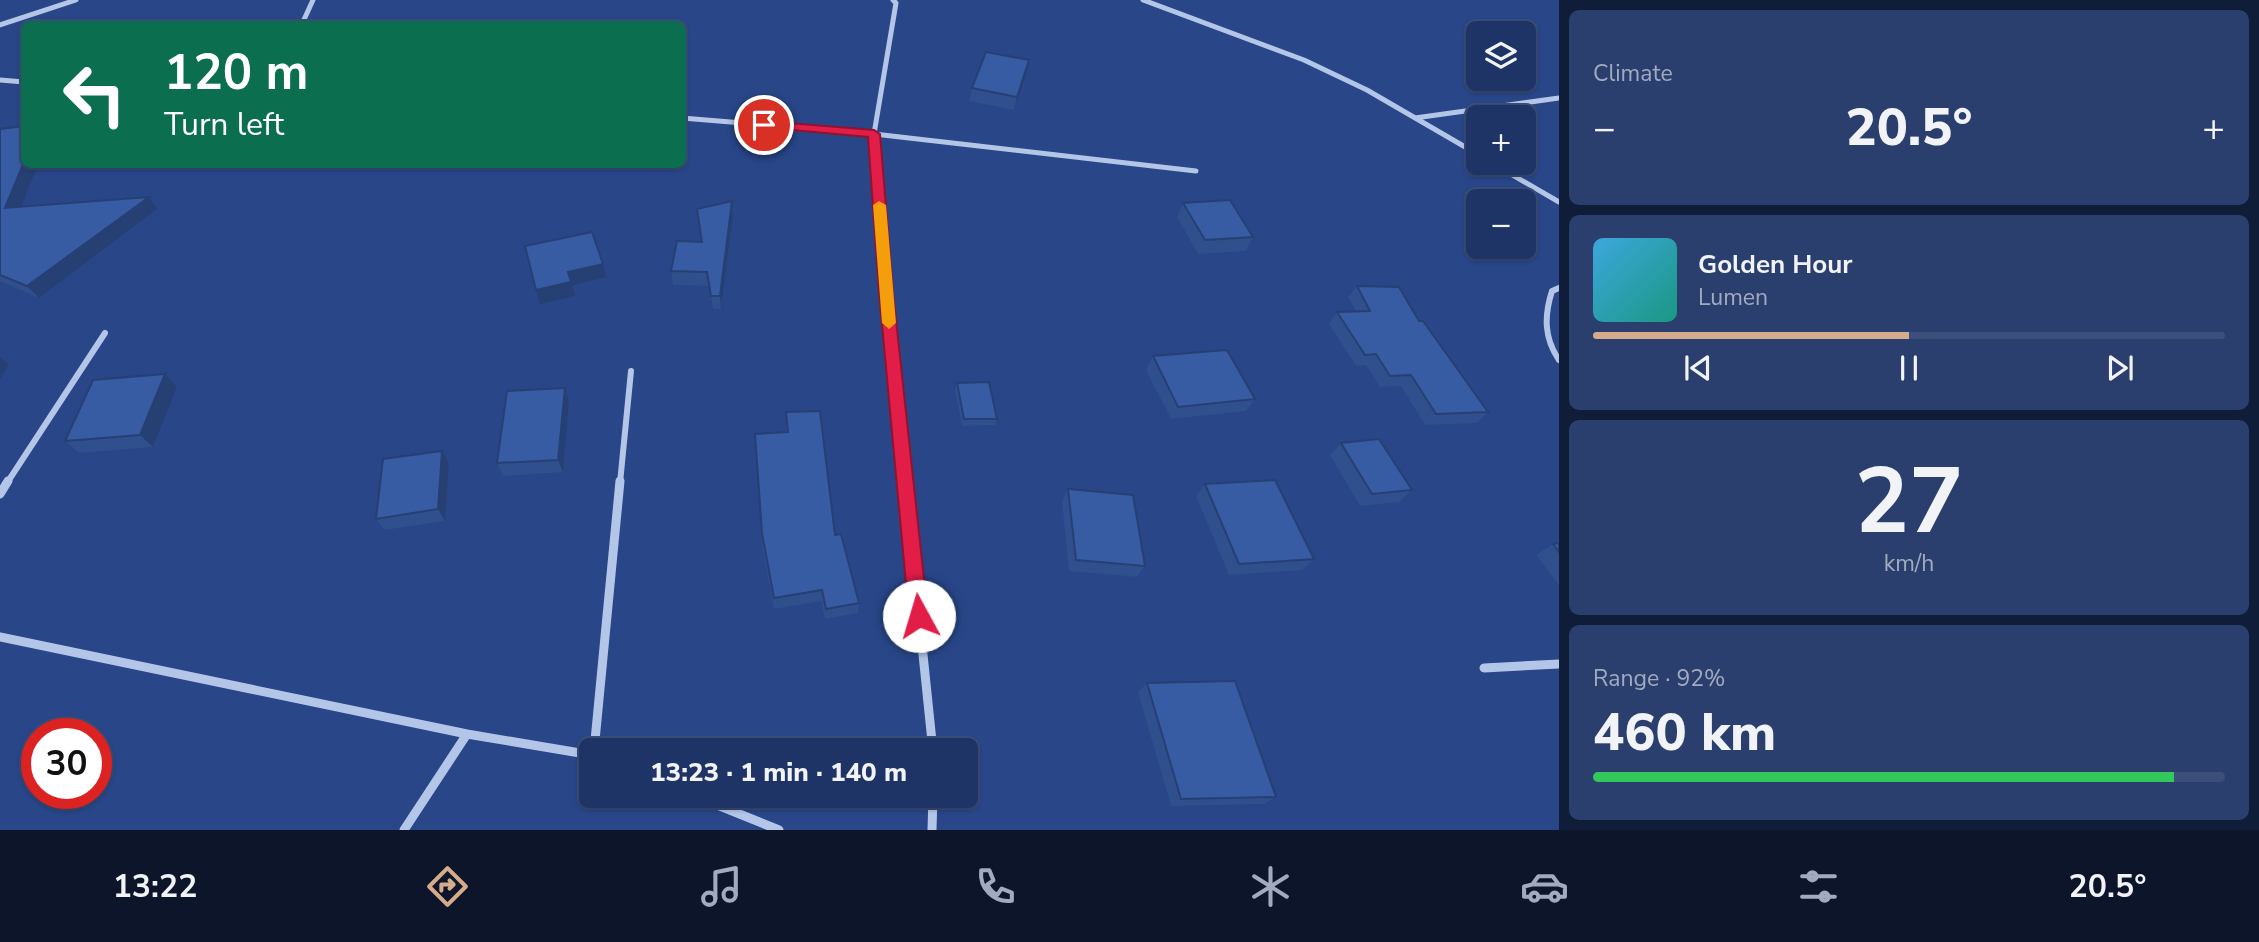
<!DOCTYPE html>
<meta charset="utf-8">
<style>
body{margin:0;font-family:"Nunito Sans",sans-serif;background:#2b3f6f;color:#f1f3f6;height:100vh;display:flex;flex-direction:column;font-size:26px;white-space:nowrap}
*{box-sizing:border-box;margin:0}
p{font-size:23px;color:#a1aabf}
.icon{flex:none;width:38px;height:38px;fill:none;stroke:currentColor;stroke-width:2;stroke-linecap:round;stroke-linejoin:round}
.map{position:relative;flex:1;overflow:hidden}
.panel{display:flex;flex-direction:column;gap:10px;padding:10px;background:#101d38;width:700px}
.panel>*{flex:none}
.banner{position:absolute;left:21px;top:21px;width:665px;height:147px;border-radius:10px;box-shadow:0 2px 5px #0004,0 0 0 2px #3c4f7a;background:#0b6e4f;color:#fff;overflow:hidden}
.buttons{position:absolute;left:1466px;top:21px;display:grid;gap:14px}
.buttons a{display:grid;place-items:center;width:70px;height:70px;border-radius:10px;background:#1e3466;box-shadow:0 2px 5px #0004,0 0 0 2px #3c4f7a;font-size:35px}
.speed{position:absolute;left:21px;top:718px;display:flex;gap:14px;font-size:35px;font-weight:700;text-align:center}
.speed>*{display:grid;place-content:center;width:91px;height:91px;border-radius:50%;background:#1e3466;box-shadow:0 2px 5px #0004,0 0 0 2px #3c4f7a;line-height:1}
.speed .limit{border:10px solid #d22;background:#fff;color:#111}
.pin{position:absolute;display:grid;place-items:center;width:60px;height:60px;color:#fff;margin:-30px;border:4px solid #fff;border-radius:50%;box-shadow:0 2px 7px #0007}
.me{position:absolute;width:77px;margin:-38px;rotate:354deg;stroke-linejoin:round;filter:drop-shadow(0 0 5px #0008)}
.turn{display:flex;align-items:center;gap:24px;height:147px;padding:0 28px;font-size:32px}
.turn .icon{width:91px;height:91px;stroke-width:2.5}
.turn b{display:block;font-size:49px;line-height:60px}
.big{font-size:52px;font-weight:800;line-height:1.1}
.panel .card{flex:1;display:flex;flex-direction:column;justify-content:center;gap:10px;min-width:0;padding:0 24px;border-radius:10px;background:#2b3f6f}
.panel .dial{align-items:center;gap:0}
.dial b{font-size:91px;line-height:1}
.song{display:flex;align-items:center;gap:21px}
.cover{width:84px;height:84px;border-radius:10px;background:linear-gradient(135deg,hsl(200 70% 55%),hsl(170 70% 35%))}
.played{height:7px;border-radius:4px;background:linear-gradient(90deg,#d6ab8b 50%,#3c4f7a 50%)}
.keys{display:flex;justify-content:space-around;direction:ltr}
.heat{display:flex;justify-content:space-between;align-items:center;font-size:38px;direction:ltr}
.charge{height:10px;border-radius:5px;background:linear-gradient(90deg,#34c759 92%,#3c4f7a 0)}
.trip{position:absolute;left:579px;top:738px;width:399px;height:70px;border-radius:10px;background:#1e3466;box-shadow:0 2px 5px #0004,0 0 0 2px #3c4f7a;font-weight:800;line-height:70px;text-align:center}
.tabs{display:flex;height:112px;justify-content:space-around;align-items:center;background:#0c1529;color:#a1aabf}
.tabs .icon{width:49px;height:49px}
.tabs .active{color:#d6ab8b}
.tabs b{font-size:32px;color:#f1f3f6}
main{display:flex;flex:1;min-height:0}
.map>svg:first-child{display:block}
</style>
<main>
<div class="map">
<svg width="1559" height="830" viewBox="0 0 1559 830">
<rect width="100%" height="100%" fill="#284688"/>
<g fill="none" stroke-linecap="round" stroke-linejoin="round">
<path stroke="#b4c6e8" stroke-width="5" d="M 1143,0 L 1304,60 L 1367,90 L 1479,155
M 302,24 L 313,0
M 0,25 L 76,0
M 0,80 L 24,82
M 682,118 L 874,134 L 1196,171
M 1415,118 L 1559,98
M 1492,163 L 1559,202
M 880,212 L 874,134 L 896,3 L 893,0"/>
<path stroke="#b4c6e8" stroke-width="6" d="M 880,210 L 906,483
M 1559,288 L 1552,291 C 1544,316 1544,338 1559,360
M 7,483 L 105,333
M 620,483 L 631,371"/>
<path stroke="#b4c6e8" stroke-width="9" d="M 905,481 L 933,751
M 0,494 L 8,481
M 0,637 L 467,734 L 592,755
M 1484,668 L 1559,664
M 594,751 L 620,481
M 695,796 L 779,830
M 404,830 L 467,734
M 932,830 L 933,796"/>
</g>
<path fill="#304f8d" d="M 1029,60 L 1014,110 L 969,101 L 972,88 Z
M 0,129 L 24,164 L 38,164 L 21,207 L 157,209 L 39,298 L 0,281 Z
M 732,201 L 733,215 L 721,309 L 713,309 L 709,286 L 673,285 L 671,271 L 701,242 L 697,209 Z
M 1183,203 L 1253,237 L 1246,251 L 1198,254 L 1177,217 Z
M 1357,286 L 1419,321 L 1488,412 L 1477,423 L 1425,425 L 1401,386 L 1380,387 L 1366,365 L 1356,366 L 1329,324 L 1337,312 L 1356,311 L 1348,297 Z
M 1153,356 L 1255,399 L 1246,411 L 1171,419 L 1146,370 Z
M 165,374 L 177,387 L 153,447 L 79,453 L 65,441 Z
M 957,383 L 997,419 L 995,425 L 962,426 L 955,390 Z
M 565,388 L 569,401 L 563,472 L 503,476 L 497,463 Z
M 786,412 L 835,535 L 859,603 L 858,613 L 825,619 L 821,601 L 774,609 L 762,544 L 755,434 L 787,432 Z
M 1341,443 L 1412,490 L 1399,502 L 1360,506 L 1330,455 Z
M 442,451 L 449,463 L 445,521 L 385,530 L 376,519 Z
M 1205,484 L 1314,559 L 1302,570 L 1229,575 L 1196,496 Z
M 1068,489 L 1145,566 L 1137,577 L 1069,571 L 1062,501 Z
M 1559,543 L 1559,585 L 1536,555 L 1553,544 Z
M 1147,683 L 1276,797 L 1264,804 L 1171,806 L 1138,692 Z"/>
<path fill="#274073" d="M 1029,60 L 1026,74 L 1014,110 L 1017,97 Z
M 24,162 L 24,164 L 38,164 L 16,220 L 5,208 Z
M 149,197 L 157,209 L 39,298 L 27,286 Z
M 732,201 L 733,215 L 721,309 L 720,296 Z
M 603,264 L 606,277 L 572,285 L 575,296 L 540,304 L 536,290 L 568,272 Z
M 0,357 L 9,365 L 0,379 Z
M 165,374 L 177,387 L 153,447 L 140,435 Z
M 565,388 L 569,401 L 563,472 L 558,460 Z
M 442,451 L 449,463 L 445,521 L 438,509 Z"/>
<path fill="#385ca4" stroke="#274073" stroke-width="2" d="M 986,52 L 1029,60 L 1017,97 L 972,88 Z
M 24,126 L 24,162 L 5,208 L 149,197 L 27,286 L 0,275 L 0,129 Z
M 1230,200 L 1253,237 L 1205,240 L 1183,203 Z
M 732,201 L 720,296 L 711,296 L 707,272 L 671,271 L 677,241 L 702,242 L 697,209 Z
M 592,232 L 603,264 L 568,272 L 571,282 L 536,290 L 525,246 Z
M 1357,286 L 1399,287 L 1419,321 L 1423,321 L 1488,412 L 1436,414 L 1411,375 L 1390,376 L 1376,354 L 1365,355 L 1337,312 L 1370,311 Z
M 1227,350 L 1255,399 L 1178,407 L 1153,356 Z
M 165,374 L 140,435 L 65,441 L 93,380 Z
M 989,382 L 997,419 L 964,419 L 957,383 Z
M 565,388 L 558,460 L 497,463 L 507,391 Z
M 820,411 L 835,535 L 841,534 L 859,603 L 826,609 L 822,590 L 774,598 L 762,533 L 755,434 L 788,432 L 786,412 Z
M 1379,439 L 1412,490 L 1372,494 L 1341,443 Z
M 442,451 L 438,509 L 376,519 L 383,459 Z
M 1275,480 L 1314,559 L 1239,564 L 1205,484 Z
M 1068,489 L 1133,495 L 1145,566 L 1076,560 Z
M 1559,543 L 1559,552 L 1553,544 Z
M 1235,681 L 1276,797 L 1181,799 L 1147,683 Z"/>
<path fill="#e11d48" stroke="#92132f" stroke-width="2" d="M 764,121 L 874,130 L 880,134 L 893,292 L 928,616 L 925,622 L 919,625 L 912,622 L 909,616 L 879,292 L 868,137 L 760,127 L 760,122 Z"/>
<path fill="#f59e0b" d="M 879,201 L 886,205 L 896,323 L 889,329 L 882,323 L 873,205 Z"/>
</svg>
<div class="buttons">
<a><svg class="icon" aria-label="layers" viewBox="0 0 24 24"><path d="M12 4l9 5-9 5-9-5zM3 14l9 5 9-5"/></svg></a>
<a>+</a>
<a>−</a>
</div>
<div class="speed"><div class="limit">30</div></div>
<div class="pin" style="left:764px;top:125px;background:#d93025"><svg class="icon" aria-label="arrive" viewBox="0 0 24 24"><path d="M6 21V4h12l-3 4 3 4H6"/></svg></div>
<svg class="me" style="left:919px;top:616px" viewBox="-20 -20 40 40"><circle r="19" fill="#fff"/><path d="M0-13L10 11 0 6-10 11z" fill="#e11d48"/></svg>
<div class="trip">13:23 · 1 min · 140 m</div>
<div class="banner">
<div class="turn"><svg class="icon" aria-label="left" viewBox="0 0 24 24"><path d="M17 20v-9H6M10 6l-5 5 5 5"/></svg><div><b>120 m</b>Turn left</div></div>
</div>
</div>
<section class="panel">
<div class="card"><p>Climate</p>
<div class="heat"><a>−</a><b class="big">20.5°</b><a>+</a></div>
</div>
<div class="card">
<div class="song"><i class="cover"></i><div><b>Golden Hour</b><p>Lumen</p></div></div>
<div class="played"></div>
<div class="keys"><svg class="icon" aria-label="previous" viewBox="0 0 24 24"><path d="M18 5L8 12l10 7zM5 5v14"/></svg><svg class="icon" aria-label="pause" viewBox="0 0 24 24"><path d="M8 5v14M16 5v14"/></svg><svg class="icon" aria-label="next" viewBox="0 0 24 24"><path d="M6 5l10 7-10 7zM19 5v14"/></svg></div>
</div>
<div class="card dial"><b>27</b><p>km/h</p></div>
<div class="card"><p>Range · 92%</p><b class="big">460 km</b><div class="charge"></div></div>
</section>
</main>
<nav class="tabs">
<b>13:22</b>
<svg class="icon active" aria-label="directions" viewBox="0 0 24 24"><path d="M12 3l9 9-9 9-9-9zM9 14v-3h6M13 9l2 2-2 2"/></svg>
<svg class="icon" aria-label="music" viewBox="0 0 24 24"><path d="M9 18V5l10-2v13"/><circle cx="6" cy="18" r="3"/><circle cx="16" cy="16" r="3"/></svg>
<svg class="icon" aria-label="phone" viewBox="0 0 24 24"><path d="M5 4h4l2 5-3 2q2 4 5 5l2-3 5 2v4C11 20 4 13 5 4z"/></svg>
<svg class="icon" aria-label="climate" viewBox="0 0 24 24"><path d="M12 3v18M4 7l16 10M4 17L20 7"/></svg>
<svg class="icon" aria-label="car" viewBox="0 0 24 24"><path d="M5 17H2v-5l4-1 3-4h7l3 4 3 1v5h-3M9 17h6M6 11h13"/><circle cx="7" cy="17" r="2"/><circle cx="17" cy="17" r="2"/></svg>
<svg class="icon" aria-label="filters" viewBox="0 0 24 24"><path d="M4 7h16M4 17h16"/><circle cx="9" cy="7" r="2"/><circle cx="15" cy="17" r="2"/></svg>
<b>20.5°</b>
</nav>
